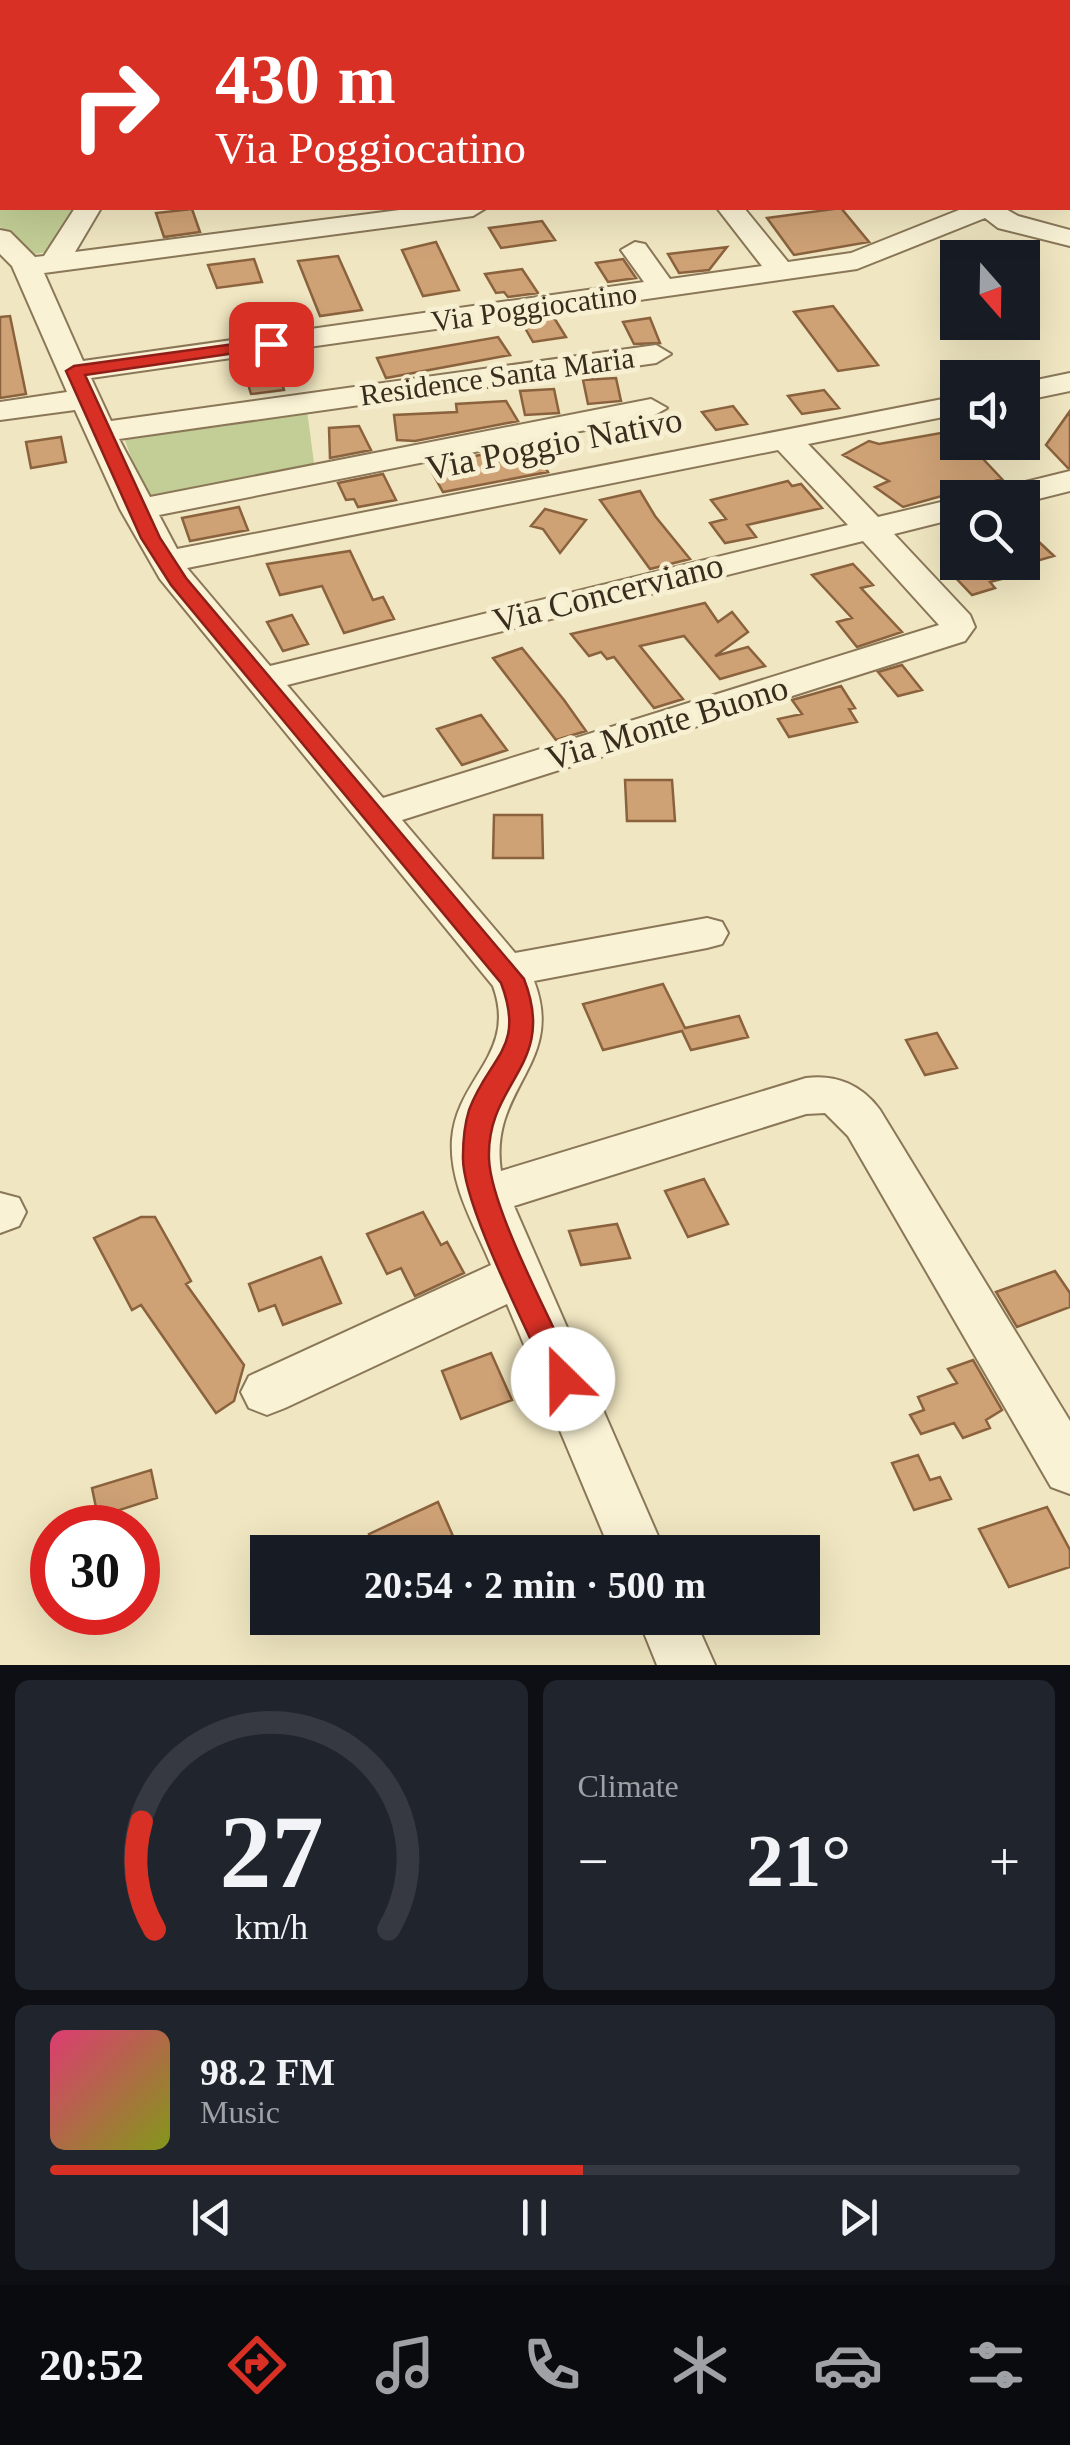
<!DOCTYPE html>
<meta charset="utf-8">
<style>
body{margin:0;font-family:"Times New Roman",serif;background:#20242c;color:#f1f3f6;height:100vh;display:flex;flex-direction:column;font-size:38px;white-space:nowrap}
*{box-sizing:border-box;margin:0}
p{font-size:32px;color:#9ea1a6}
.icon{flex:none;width:55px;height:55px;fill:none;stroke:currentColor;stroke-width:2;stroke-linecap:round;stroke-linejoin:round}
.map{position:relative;height:1665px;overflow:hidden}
.details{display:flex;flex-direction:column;gap:15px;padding:15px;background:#0d0f14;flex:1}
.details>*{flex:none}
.guide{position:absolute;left:0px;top:0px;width:1070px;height:210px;box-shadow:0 10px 40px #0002;background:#d93025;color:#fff;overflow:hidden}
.needle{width:65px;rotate:160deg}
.fabs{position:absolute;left:940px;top:240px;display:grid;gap:20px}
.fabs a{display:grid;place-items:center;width:100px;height:100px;border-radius:0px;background:#171b24;box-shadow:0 10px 40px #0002;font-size:50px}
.speed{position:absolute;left:30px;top:1505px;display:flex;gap:20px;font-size:50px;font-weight:700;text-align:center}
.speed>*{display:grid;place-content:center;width:130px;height:130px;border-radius:50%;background:#171b24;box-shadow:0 10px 40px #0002;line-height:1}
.speed .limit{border:15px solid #d22;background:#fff;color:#111}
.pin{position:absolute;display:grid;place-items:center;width:85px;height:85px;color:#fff;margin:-42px;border-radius:20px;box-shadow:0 5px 15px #0006}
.me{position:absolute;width:110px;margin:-55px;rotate:337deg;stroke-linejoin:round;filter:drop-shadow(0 0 8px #0008)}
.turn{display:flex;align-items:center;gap:35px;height:210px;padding:0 50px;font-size:45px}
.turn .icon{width:130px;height:130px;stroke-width:2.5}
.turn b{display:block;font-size:70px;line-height:85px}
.big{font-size:75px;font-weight:600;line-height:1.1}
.details .tile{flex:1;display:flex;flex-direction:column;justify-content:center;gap:15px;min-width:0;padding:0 35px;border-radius:15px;background:#20242c}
.details .dial{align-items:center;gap:0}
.dial svg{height:260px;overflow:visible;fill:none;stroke:#363941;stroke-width:7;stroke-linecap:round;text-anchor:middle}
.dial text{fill:#f1f3f6;stroke:none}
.song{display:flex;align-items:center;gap:30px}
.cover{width:120px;height:120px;border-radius:15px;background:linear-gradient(135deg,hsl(340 70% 55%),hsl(70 70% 35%))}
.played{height:10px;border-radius:5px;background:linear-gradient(90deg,#d93025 55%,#363941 55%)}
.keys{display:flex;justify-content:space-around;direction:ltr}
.heat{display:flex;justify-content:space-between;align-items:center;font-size:55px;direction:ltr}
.details .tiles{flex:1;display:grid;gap:15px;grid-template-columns:1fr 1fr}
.tile:last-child{grid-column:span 2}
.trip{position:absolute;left:250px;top:1535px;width:570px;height:100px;border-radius:0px;background:#171b24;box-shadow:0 10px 40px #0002;font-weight:600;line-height:100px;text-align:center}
.tab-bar{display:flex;height:160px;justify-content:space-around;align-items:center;background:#090b0e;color:#9ea1a6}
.tab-bar .icon{width:70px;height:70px}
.tab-bar .on{color:#d93025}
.tab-bar b{font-size:45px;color:#f1f3f6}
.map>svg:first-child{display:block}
</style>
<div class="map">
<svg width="1070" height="1665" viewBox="0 0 1070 1665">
<rect width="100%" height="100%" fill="#f0e6c1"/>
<path fill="#c2ce95" d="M 0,53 L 2,208 L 81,208 L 55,251 L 35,254 L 0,227 Z
M 307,410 L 315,471 L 148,503 L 124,438 L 227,426 Z"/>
<path fill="#b9c294" d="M 0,0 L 1035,0 L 1036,2 L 2,2 L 2,53 Z"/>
<path fill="#cfa276" stroke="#8a623d" stroke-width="2.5" d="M 841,208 L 869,242 L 794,255 L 767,218 Z
M 192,209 L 200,232 L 164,237 L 156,213 Z
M 542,221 L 555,240 L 501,248 L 489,228 Z
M 436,242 L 459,290 L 423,296 L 402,250 Z
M 727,247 L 709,270 L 679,273 L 668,254 Z
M 338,256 L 362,310 L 320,316 L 298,261 Z
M 254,259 L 262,282 L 217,288 L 208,265 Z
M 623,259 L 636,278 L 608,282 L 596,263 Z
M 522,269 L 538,293 L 508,297 L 504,292 L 496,293 L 485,274 Z
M 833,306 L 878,365 L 838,371 L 794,312 Z
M 10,316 L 26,394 L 0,398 L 0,317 Z
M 553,316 L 566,337 L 533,342 L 521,321 Z
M 650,318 L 660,343 L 634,344 L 623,322 Z
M 498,337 L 510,355 L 386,378 L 377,358 Z
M 278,369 L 284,390 L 251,394 L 245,374 Z
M 616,378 L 621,401 L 588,404 L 583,380 Z
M 554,389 L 559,413 L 525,415 L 520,391 Z
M 824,390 L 839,408 L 802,414 L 788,396 Z
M 506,401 L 518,421 L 415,441 L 397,440 L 394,415 L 457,412 L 456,404 Z
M 733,406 L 747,424 L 716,430 L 702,412 Z
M 1070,411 L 1070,468 L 1068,468 L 1046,445 Z
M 359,426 L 371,450 L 330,458 L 329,428 Z
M 958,430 L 958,442 L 967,442 L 1002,479 L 903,507 L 875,487 L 889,481 L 843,455 L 869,441 L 879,444 Z
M 61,437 L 66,462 L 31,468 L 26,442 Z
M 532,445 L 548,472 L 443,492 L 428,465 Z
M 383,474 L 396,500 L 358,507 L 354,499 L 346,500 L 338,483 Z
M 788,481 L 792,486 L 801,484 L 822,508 L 747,525 L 756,537 L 725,543 L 710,523 L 726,519 L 711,500 Z
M 640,491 L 655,516 L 690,559 L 650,569 L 600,500 Z
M 239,507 L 248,530 L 190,541 L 182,518 Z
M 545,509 L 586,520 L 560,553 L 543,529 L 531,526 Z
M 1022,526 L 1054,556 L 1022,565 Z
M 350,551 L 373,600 L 383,597 L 394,619 L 344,633 L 322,586 L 280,595 L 267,564 Z
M 951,562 L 989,562 L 1005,578 L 990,582 L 995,588 L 972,595 L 951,573 L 958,570 Z
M 853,564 L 873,585 L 861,588 L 902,632 L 857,647 L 837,622 L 852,618 L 812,575 Z
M 705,603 L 718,622 L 732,612 L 748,632 L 715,656 L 748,647 L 765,666 L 720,679 L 684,636 L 640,646 L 683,699 L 654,708 L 614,657 L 607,659 L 601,652 L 589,656 L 571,634 Z
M 292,615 L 308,644 L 283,651 L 267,622 Z
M 522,648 L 564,700 L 586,731 L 556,740 L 493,658 Z
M 902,665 L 922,690 L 898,696 L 878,672 Z
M 841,686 L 855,708 L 849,709 L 857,722 L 789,737 L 778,719 L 802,714 L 792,700 Z
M 481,715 L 507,750 L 462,765 L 437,729 Z
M 625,780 L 672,780 L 675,821 L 627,821 Z
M 494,815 L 542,815 L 543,858 L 493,858 Z
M 663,984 L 685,1028 L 739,1016 L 748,1037 L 691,1050 L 682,1031 L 603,1050 L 583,1004 Z
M 937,1033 L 957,1068 L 925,1075 L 906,1040 Z
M 704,1179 L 728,1224 L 688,1237 L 665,1191 Z
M 423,1212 L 441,1245 L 447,1242 L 464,1273 L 415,1296 L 401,1268 L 387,1274 L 367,1234 Z
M 141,1217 L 155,1217 L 191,1281 L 186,1284 L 244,1365 L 234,1401 L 216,1413 L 141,1305 L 132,1310 L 94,1238 Z
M 617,1224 L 630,1258 L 581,1265 L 569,1231 Z
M 321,1257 L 341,1303 L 283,1325 L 275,1305 L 259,1311 L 249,1284 Z
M 1055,1271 L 1070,1293 L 1070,1307 L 1017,1327 L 996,1292 Z
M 491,1353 L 512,1400 L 461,1419 L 442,1371 Z
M 973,1360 L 1002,1410 L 986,1420 L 990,1428 L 963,1438 L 954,1423 L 921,1434 L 910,1415 L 924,1410 L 918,1397 L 957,1383 L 948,1369 Z
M 918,1455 L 930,1480 L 940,1477 L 951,1499 L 914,1510 L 892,1463 Z
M 151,1470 L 157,1498 L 98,1517 L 92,1488 Z
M 438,1502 L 460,1552 L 377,1552 L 369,1534 Z
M 1047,1507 L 1070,1550 L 1070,1567 L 1009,1587 L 979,1529 Z"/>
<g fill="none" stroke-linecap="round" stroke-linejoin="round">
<g stroke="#8a7758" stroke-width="4">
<path id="minor" d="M 642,0 L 666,0 L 667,2 L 644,2 Z
M 724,0 L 747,0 L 748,2 L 726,2 Z
M 1034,0 L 1056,0 L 1057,2 L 1035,2 Z
M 0,22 L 2,23 L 2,39 L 0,38 Z
M 1068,40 L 1070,40 L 1070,59 L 1068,58 Z
M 1070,156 L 1070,172 L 1068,173 L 1068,157 Z
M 75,208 L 101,208 L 75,252 L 415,208 L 486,208 L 473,216 L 44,273 L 83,361 L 644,282 L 621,250 L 635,242 L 645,244 L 670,279 L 762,266 L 717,208 L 744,208 L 788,262 L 851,253 L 964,208 L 1004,208 L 1018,216 L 1070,230 L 1070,246 L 998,228 L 985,218 L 857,269 L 91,378 L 111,421 L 656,345 L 671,354 L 656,363 L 119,439 L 150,497 L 651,399 L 667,408 L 651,417 L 159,515 L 177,549 L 958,396 L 958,414 L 808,444 L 878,517 L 958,498 L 958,518 L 894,534 L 970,615 L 975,627 L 965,641 L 402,820 L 515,953 L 707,918 L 722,922 L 728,933 L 722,944 L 707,948 L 534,981 C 566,1064 488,1088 501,1171 L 806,1078 C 836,1074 862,1085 880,1110 L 1070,1421 L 1070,1494 L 1051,1487 L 848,1136 L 825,1113 L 806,1114 L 514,1206 L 665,1552 L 611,1552 L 507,1304 L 285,1408 L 267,1415 L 249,1408 L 241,1392 L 249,1376 L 491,1265 C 474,1224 449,1184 452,1139 C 457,1077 518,1054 493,986 L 160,579 L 120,509 L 75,410 L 0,420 L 0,402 L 67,392 L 12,266 L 0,254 L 0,230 L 10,232 L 35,257 L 44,256 ZM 778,450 L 848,525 L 270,666 L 187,568 ZM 863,541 L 939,625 L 383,798 L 287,685 Z
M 1070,373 L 1070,391 L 1022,401 L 1022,383 Z
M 1070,471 L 1070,491 L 1022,503 L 1022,498 L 985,498 L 989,491 Z
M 0,1193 L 19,1198 L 26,1212 L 19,1226 L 0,1233 Z
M 638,1618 L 694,1618 L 715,1665 L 657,1665 Z"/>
</g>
<use href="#minor" fill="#faf2d5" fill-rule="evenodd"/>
</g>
<path fill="#d93025" stroke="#8d1f18" stroke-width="2.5" d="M 271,339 L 277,340 L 277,347 L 85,375 L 160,538 L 186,578 L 524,979 C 558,1066 486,1081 489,1159 C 491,1210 555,1328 578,1379 L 574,1389 L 563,1392 L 553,1389 L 549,1379 C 528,1331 461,1202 463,1156 C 463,1142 465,1123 469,1110 C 489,1056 526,1049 501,983 L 171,585 L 141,538 L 66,371 L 74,366 Z"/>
<g text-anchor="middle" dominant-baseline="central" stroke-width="10" stroke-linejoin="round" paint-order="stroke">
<g font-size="30" fill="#392d1d" stroke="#f7efd1">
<text transform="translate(534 307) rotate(-8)">Via Poggiocatino</text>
<text transform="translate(497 376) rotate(-8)">Residence Santa Maria</text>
</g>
<g font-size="35" fill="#392d1d" stroke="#f7efd1">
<text transform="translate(554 444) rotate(-11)">Via Poggio Nativo</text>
<text transform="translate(608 593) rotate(-14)">Via Concerviano</text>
<text transform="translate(667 723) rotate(-17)">Via Monte Buono</text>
</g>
</g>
</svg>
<div class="fabs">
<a><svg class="needle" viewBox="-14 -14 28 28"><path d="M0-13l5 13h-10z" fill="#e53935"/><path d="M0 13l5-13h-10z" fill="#9ea1a6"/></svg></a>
<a><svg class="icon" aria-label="sound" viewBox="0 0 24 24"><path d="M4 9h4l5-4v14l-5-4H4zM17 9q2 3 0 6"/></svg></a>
<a><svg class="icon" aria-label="search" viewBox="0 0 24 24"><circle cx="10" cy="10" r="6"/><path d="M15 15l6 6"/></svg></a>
</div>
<div class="speed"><div class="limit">30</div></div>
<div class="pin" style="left:271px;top:344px;background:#d93025"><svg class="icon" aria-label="arrive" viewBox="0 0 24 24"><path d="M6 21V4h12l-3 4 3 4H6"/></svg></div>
<svg class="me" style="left:563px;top:1379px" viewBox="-20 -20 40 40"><circle r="19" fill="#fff"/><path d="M0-13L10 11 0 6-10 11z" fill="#d93025"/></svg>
<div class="trip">20:54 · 2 min · 500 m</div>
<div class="guide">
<div class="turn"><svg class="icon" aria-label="right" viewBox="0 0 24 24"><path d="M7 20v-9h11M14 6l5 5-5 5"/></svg><div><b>430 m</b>Via Poggiocatino</div></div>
</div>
</div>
<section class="details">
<div class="tiles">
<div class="tile dial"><svg viewBox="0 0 100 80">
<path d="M14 69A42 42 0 1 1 86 69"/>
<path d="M14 69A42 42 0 0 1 10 36" stroke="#d93025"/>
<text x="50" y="56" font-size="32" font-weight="700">27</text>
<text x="50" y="72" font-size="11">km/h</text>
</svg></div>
<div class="tile"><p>Climate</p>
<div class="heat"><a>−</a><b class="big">21°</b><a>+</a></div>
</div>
<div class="tile">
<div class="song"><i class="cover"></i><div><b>98.2 FM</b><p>Music</p></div></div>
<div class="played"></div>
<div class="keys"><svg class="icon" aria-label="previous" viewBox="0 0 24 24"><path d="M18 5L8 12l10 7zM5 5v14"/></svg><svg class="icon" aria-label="pause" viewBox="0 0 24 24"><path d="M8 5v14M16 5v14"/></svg><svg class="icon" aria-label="next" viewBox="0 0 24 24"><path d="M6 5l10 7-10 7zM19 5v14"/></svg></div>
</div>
</div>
</section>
<nav class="tab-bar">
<b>20:52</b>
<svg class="icon on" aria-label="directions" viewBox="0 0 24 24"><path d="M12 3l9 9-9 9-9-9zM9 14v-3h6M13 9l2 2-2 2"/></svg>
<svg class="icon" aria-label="music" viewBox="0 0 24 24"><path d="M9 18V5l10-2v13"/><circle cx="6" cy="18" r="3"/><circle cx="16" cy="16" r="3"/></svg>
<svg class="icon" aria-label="phone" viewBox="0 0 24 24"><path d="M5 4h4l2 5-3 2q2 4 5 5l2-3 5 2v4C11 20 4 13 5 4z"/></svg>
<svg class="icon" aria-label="climate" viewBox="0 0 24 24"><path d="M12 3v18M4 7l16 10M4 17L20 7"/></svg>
<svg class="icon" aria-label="car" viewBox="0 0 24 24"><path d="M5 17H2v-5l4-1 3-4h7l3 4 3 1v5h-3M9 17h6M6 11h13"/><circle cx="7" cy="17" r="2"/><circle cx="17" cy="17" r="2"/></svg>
<svg class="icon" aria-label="filters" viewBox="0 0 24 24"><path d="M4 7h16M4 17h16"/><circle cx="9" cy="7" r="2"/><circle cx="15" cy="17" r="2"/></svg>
</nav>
